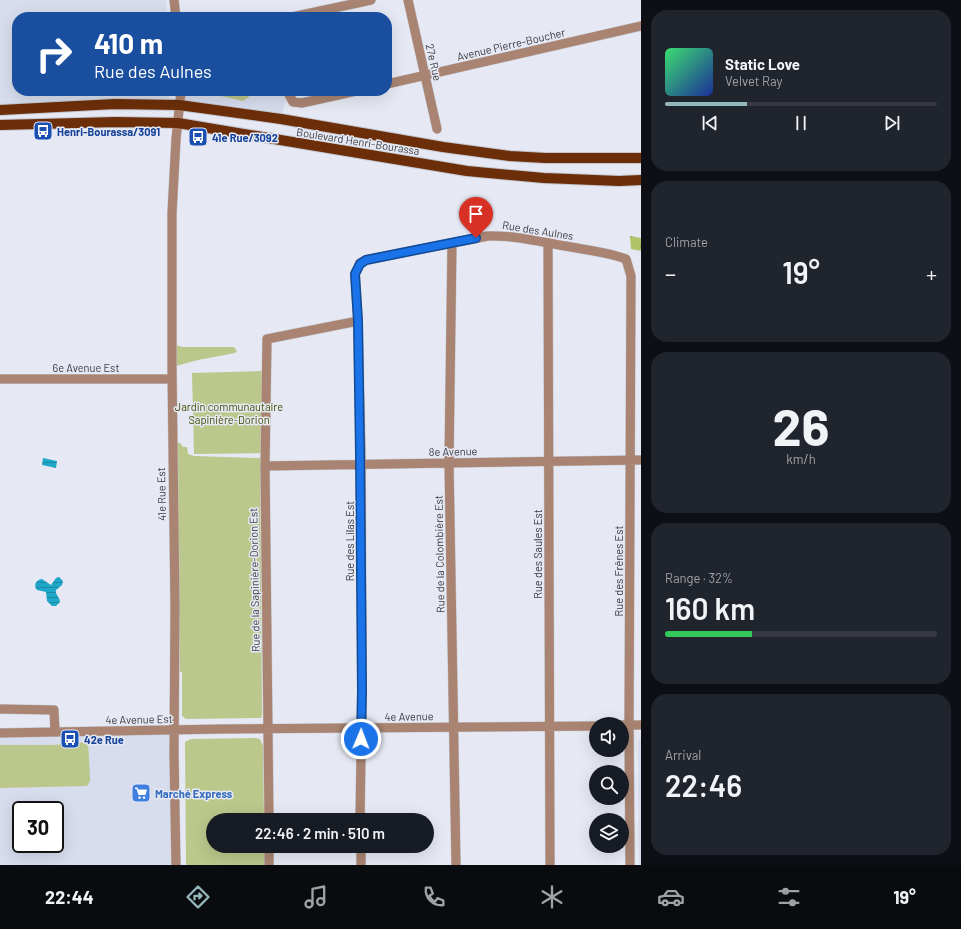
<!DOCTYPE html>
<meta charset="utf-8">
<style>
body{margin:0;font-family:Barlow,sans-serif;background:#20242c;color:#f1f3f6;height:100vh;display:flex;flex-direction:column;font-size:15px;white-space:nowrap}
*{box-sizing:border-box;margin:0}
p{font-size:13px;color:#9ea1a6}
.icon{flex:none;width:22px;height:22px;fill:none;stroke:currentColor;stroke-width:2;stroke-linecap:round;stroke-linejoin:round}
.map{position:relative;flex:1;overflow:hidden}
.details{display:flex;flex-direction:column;gap:10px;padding:10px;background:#0d0f14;width:320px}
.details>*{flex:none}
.top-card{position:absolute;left:12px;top:12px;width:380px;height:84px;border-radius:16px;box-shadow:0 4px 16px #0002;background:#1a4fa0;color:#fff;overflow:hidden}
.buttons{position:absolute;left:589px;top:717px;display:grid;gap:8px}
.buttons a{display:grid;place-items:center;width:40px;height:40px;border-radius:50%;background:#171b24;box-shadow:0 4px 16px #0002;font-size:20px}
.speed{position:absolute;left:12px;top:801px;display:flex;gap:8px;font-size:20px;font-weight:700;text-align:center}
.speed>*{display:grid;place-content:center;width:52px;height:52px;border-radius:50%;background:#171b24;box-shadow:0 4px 16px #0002;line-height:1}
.speed .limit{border:2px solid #111;border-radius:6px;background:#fff;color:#111}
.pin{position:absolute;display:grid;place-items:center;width:34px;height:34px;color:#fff;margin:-41px -17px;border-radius:50% 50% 50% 0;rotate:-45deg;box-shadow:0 0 4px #0007}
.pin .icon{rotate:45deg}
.me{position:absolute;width:44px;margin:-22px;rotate:1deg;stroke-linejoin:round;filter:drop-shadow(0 0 3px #0008)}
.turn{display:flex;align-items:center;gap:14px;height:84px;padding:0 16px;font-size:18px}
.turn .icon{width:52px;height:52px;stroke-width:2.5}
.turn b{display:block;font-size:28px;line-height:34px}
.big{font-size:30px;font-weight:600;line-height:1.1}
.details .tile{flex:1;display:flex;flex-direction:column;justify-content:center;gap:6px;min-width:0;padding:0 14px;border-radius:16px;background:#20242c}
.details .dial{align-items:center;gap:0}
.dial b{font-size:52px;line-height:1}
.song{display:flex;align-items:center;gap:12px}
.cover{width:48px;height:48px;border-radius:6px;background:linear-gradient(135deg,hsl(140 70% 55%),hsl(230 70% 35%))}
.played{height:4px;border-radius:2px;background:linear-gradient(90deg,#94b7bb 30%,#363941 30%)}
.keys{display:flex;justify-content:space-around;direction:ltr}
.heat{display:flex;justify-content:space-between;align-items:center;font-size:22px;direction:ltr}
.charge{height:6px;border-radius:3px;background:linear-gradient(90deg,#34c759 32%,#363941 0)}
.trip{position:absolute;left:206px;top:813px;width:228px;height:40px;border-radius:20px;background:#171b24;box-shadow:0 4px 16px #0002;font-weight:600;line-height:40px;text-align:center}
.tab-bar{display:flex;height:64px;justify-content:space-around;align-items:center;background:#090b0e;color:#9ea1a6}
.tab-bar .icon{width:28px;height:28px}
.tab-bar .selected{color:#94b7bb}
.tab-bar b{font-size:18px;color:#f1f3f6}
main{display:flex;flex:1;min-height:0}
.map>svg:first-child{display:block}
</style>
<main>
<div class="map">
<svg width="641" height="865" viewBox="0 0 641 865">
<defs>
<pattern id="forest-firs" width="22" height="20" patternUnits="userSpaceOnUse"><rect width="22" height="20" fill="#b2c266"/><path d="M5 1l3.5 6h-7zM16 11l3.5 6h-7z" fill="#929f55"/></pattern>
<pattern id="water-rules" width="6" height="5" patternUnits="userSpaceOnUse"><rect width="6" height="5" fill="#1fa7ca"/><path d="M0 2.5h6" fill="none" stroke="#1c89a5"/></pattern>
</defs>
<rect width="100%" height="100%" fill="#e6e9f3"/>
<path fill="#d7dded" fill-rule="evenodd" d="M 0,0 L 166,0 L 167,17 L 17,17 L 17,91 L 171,91 L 168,100 L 0,108 Z
M 181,91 L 287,91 L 287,94 L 281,119 L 179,105 Z
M 175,730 L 177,865 L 0,865 L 0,733 ZM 21,810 L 55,810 L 55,844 L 21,844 Z
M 641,738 L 641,865 L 639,865 L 638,740 Z"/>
<path fill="#bbc78b" d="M 199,91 L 248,91 L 249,97 L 243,101 Z
M 176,345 L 182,347 L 234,347 L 237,351 L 235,353 L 198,360 L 176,366 Z
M 267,371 L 265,453 L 194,454 L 192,373 Z
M 177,443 L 180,443 L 183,447 L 187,447 L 188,454 L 194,456 L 260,458 L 262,715 L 261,718 L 186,719 L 182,716 L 182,672 L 180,672 Z
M 256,738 L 260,739 L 263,746 L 264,820 L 213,820 L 213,846 L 264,846 L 264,865 L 186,865 L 185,742 L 191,739 Z
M 88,742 L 90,777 L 90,781 L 87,786 L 0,788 L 0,745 L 53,745 Z"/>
<path fill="url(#forest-firs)" d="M 630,236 L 641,238 L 641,251 L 631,249 Z"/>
<path fill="url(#water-rules)" d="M 43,458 L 57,461 L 56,468 L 42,465 Z
M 59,577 L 63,581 L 62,585 L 56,590 C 55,595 60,597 60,602 L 56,606 L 52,606 L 47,601 L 46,592 L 37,590 C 33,585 36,580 42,579 L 51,585 L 56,578 Z"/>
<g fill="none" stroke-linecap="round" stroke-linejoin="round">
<g stroke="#c4c6cf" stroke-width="10">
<path id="minor" d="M 174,0 L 176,17
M 408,0 L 437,129
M 292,17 L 371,0
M 387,84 L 641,26
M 287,91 L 293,102 L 302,103 L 356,91
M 452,243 L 449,463 L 456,865
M 548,243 L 550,865
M 0,379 L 172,379
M 265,466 L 641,460
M 0,709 L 54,710 L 55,732
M 622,725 L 641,725
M 0,733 L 222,729 L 596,726
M 269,820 L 265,466 L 267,339 L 358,321
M 360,820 L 362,691 L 361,454 L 358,321 L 355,274 L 360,263 L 366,260 L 488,236 C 514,235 541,242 565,246 C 586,250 607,252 626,259 L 631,276 L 629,725 L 630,865
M 269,846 L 269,865
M 361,846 L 361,865
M 176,865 L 174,755 L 175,606 L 172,368 L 172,213 L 176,139 L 181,91"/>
</g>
<g stroke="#c4c6cf" stroke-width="12">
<path id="major" d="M 0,110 L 115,104 L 179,105 L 281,119 L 443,147 L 510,156 L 545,158 L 641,158
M 0,125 L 116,122 L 178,123 L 467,171 L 544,178 L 619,181 L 641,180"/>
</g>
<use href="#minor" stroke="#a98472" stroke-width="9"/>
<use href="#major" stroke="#6c2e08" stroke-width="10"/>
</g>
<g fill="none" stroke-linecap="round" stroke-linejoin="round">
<g stroke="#114b97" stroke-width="10">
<path id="route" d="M 361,739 L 362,691 L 360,454 L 358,321 L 355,274 L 360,264 L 366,260 L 476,238"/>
</g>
<use href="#route" stroke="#1a73e8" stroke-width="7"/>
</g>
<defs>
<g id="bus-square" transform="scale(1)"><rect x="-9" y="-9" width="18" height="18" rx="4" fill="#1a4fb4" stroke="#e6e9f3"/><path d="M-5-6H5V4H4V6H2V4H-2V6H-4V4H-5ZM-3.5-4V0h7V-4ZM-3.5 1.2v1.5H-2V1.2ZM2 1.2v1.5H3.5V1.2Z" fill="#fff"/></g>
<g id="supermarket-square" transform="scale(1)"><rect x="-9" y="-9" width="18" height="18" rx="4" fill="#3f7fe0" stroke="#e6e9f3"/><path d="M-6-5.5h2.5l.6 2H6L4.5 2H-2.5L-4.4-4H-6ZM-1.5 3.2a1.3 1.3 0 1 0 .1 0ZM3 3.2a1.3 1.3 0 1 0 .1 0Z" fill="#fff"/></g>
</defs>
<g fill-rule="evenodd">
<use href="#bus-square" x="43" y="131"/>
<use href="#bus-square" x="198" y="137"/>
<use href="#bus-square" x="70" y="739"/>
<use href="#supermarket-square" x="141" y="793"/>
</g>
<g text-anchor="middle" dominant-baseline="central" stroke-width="3" stroke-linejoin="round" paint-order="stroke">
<g font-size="11" fill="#3b3c40" stroke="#e6e9f3">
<text transform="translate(511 44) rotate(-13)">Avenue Pierre-Boucher</text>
<text transform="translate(434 62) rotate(77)">27e Rue</text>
<text transform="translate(358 141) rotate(9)">Boulevard Henri-Bourassa</text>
<text transform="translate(538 230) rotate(9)">Rue des Aulnes</text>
<text x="86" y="367">6e Avenue Est</text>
<text transform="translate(453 451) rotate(-1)">8e Avenue</text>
<text transform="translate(161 494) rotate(-91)">41e Rue Est</text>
<text transform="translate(349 541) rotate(-90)">Rue des Lilas Est</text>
<text transform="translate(439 554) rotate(-91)">Rue de la Colombière Est</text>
<text transform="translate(537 554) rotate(-90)">Rue des Saules Est</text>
<text transform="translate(618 571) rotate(-90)">Rue des Frênes Est</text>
<text transform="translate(254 580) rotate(-91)">Rue de la Sapinière-Dorion Est</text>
<text transform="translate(409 716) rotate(-1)">4e Avenue</text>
<text transform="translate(139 719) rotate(-1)">4e Avenue Est</text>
</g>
<g font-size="11" font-weight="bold" fill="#164399" stroke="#e6e9f3" text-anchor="start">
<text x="57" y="131">Henri-Bourassa/3091</text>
<text x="212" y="137">41e Rue/3092</text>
<text x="84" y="739">42e Rue</text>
</g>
<g font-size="11" fill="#434b03" stroke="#e6e9f3">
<text x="229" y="406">Jardin communautaire<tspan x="229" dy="13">Sapinière-Dorion</tspan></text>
</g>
<g font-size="11" font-weight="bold" fill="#366cbe" stroke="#e6e9f3" text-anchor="start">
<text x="155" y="793">Marché Express</text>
</g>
</g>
</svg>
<div class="buttons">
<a><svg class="icon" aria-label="sound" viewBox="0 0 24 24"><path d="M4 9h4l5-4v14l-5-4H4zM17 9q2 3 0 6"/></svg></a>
<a><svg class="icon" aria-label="search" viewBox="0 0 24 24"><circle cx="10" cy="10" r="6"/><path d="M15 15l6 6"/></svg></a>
<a><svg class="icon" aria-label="layers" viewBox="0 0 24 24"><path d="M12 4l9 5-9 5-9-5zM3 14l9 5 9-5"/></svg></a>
</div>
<div class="speed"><div class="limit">30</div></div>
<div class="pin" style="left:476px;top:238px;background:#d93025"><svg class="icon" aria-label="arrive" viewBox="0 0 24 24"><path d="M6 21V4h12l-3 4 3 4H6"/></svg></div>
<svg class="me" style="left:361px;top:739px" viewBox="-20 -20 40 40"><circle r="17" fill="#1a73e8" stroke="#fff" stroke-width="3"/><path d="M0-11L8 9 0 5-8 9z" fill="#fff"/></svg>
<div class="trip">22:46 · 2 min · 510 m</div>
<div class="top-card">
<div class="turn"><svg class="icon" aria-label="right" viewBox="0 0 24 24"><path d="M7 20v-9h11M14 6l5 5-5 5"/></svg><div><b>410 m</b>Rue des Aulnes</div></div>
</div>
</div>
<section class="details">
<div class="tile">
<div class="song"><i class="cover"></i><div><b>Static Love</b><p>Velvet Ray</p></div></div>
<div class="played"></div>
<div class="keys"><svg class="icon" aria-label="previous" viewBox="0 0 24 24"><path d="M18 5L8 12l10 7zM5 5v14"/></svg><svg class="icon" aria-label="pause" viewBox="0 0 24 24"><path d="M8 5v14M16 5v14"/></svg><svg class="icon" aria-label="next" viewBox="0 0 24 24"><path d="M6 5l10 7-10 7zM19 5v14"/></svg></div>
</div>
<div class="tile"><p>Climate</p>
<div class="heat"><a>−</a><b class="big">19°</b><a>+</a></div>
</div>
<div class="tile dial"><b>26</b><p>km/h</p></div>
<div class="tile"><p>Range · 32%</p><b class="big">160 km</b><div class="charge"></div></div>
<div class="tile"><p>Arrival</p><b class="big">22:46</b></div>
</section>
</main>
<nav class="tab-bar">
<b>22:44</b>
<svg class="icon selected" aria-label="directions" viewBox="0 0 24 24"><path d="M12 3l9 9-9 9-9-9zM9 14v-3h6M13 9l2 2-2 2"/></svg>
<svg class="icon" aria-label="music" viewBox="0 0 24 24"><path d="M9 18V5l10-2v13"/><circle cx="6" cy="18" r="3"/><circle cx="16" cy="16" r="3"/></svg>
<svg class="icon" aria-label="phone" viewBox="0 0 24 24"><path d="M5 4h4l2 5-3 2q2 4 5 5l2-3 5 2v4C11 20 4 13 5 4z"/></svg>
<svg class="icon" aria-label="climate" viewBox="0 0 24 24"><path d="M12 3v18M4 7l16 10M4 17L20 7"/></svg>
<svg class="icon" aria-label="car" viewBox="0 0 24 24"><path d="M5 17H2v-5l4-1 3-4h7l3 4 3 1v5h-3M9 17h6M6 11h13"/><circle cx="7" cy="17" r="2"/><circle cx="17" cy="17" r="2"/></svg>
<svg class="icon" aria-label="filters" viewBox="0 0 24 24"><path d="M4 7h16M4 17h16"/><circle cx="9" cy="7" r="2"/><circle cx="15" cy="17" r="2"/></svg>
<b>19°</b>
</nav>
